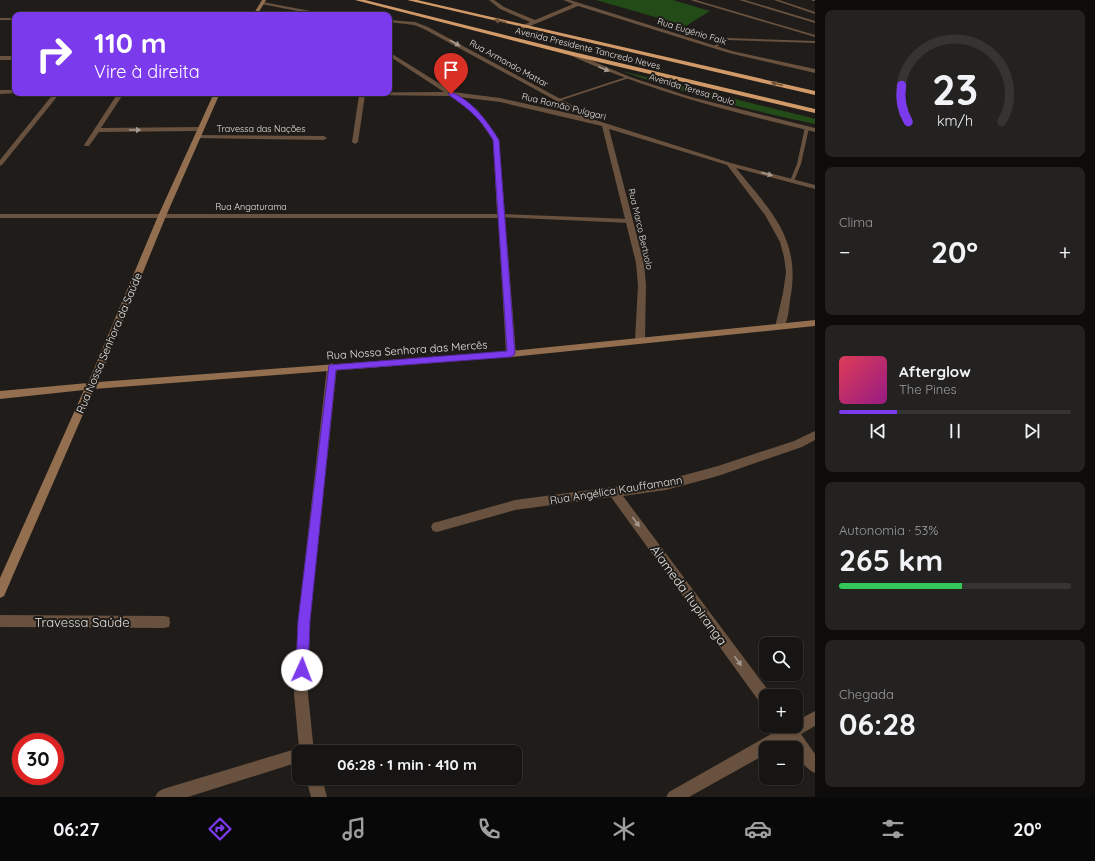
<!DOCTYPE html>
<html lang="pt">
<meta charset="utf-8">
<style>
body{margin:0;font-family:Quicksand,sans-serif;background:#242221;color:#f1f3f6;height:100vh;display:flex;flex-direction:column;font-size:15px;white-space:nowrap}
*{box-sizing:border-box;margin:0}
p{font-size:13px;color:#9e9fa0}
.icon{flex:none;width:22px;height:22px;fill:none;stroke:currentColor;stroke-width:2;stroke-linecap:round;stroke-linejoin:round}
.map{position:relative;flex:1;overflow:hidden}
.drawer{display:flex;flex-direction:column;gap:10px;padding:10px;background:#0d0c0a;width:280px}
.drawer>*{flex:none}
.hud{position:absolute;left:12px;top:12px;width:380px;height:84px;border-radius:8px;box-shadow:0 1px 3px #0004,0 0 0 1px #363433;background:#7c3aed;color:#fff;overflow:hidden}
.controls{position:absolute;left:759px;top:637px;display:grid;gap:8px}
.controls a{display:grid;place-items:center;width:44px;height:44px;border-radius:8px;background:#171513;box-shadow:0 1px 3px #0004,0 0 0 1px #363433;font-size:20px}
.speed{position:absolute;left:12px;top:733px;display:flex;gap:8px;font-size:20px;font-weight:700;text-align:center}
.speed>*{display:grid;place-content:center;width:52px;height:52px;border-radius:50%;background:#171513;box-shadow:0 1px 3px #0004,0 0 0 1px #363433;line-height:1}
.speed .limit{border:6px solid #d22;background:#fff;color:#111}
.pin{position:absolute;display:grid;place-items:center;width:34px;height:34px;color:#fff;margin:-41px -17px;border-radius:50% 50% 50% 0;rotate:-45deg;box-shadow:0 0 4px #0007}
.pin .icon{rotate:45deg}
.me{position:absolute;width:44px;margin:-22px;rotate:2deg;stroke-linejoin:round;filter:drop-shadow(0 0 3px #0008)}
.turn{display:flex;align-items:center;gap:14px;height:84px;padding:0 16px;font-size:18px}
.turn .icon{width:52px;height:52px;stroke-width:2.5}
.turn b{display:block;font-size:28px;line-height:34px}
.big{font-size:30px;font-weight:700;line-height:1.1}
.drawer .widget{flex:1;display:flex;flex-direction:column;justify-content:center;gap:6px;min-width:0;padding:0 14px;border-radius:8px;background:#242221}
.drawer .dial{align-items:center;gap:0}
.dial svg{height:104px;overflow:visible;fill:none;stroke:#363433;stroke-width:7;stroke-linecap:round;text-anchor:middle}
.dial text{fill:#f1f3f6;stroke:none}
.song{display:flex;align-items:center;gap:12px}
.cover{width:48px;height:48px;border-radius:6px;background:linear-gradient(135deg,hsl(350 70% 55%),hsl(310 70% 35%))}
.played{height:4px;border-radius:2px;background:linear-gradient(90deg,#7c3aed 25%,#363433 25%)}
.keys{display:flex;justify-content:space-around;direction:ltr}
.heat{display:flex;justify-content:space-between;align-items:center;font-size:22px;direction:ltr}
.charge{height:6px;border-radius:3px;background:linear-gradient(90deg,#34c759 53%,#363433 0)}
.trip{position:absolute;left:292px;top:745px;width:230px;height:40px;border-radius:8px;background:#171513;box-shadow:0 1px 3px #0004,0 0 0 1px #363433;font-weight:700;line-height:40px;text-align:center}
.menu{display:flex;height:64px;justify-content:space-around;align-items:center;background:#090808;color:#9e9fa0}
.menu .icon{width:28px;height:28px}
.menu .active{color:#7c3aed}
.menu b{font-size:18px;color:#f1f3f6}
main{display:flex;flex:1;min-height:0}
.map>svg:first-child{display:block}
</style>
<main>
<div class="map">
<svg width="815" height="797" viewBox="0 0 815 797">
<rect width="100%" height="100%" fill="#1f1c19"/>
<path fill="#234b18" d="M 596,0 L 673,0 L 710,11 L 686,26 Z
M 622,71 L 812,118 L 815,119 L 815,124 C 749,110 685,94 622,71 Z"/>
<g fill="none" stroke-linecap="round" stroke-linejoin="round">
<path fill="#68513e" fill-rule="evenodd" d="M 690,0 L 696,0 L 815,35 L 815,37 Z
M 739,0 L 745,0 L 815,21 L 815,23 Z
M 774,0 L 779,0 L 815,12 L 815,14 Z
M 727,38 L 815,41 L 815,43 L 728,40 L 715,48 L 712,47 Z
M 626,77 L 629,78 L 559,101 L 556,100 Z
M 805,127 L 809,128 L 801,164 L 794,181 L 790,182 L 790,181 L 797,164 Z
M 501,214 L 630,219 L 633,221 L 630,223 L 499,217 L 499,215 Z"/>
<path fill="#68513e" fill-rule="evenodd" d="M 489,0 L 494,0 L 504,7 L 535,20 L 573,4 L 563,0 L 570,0 L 732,51 L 815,69 L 815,73 L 729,53 L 578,6 L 523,29 L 520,27 L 521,26 L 530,22 L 500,9 Z
M 812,0 L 815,0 L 815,1 L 812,1 Z
M 263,2 L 326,14 L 328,15 L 318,15 L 261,4 Z
M 0,18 L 15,18 L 15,20 L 0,20 Z
M 389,20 L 415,22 L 428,27 L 579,109 L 589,118 L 731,163 L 815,185 L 815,189 L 736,168 C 771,211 802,240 790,300 C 789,309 788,321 783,329 L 777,329 L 775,327 L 783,293 L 786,272 L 784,257 L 780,242 L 765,215 L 727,165 L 609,129 L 644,263 L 646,285 L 645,340 L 643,342 L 637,342 L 635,340 L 638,285 L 636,263 L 602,126 L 500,102 L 459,97 L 478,111 L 499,140 L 516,354 L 511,357 L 506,354 L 498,218 L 0,218 L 0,214 L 497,214 L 493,140 L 474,113 L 450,96 L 365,95 L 358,142 L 355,144 L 352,142 L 359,95 L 301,95 L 298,93 L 444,92 L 389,56 L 389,52 L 453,92 L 500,98 L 581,116 L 575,111 L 424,29 L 414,25 L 389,22 Z
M 569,51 L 630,77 L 691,97 L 815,128 L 815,132 C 730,112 647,90 567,54 L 567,52 Z
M 0,56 L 15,56 L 15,60 L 0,60 Z
M 0,90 L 15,90 L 15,93 L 17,93 L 0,94 Z
M 54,93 L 60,93 L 2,165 L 0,166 L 0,160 Z
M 118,93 L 124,93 L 101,128 L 200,127 L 203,129 L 200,131 L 99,132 L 89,146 L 85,146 L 84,145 Z
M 197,135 L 324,136 L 327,138 L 324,140 L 195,138 L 194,137 Z
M 332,363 L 337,367 L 310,621 L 308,694 L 314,752 L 299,752 L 299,762 L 188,797 L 155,797 L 158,792 L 163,789 L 299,748 L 294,694 L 298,621 L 327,367 Z
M 815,431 L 815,440 L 802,447 L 718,476 L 666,490 L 623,496 L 771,694 L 772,696 L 766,696 L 766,706 L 761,704 L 611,497 L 515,510 L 437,532 L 433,531 L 431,527 L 433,523 L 437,522 L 515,500 L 666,480 L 718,466 L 794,441 Z
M 0,615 L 164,616 L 169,617 L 170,622 L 169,627 L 164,628 L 0,627 Z
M 815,711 L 815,726 L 801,734 L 815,754 L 815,773 C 807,770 796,757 796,748 L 793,748 L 788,741 L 776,748 L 766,748 L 766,754 L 689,797 L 666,797 L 669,792 L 780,729 L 779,726 L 796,726 L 796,721 Z
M 306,778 L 322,778 L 327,797 L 311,797 Z"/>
<path fill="#936f50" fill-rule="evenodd" d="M 262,0 L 266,0 L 257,15 L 253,15 Z
M 214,93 L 220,93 L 166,216 L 98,382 L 511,351 L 815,320 L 815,326 L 511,357 L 94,389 L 4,596 L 0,598 L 0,578 L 84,390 L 0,399 L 0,391 L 88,383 L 158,216 Z"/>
<path fill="#d29a69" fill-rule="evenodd" d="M 355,0 L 365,0 L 569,51 L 815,109 L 815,113 L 569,55 Z
M 407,0 L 417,0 L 815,91 L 815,95 Z"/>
</g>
<defs><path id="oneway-solid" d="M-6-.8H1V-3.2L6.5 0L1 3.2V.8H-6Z"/></defs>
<g fill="#70553d">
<use href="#oneway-solid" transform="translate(500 21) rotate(-167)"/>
<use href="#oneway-solid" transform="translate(777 84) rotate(-167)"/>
</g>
<g fill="#a5988e">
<use href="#oneway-solid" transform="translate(455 43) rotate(29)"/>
<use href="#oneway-solid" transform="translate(604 69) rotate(23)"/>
<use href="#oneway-solid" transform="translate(135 130)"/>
<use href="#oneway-solid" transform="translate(767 174) rotate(15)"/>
<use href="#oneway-solid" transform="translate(636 522) rotate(54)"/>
<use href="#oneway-solid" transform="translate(738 661) rotate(54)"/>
</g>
<path fill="#7c3aed" stroke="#51269a" d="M 451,92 C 473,101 487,121 499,140 L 515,354 L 511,357 L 336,370 L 310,621 L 308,670 L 306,674 L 302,676 L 298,674 L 296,670 L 298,621 L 329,365 L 507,351 L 493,140 C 480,118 470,110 449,95 L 448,94 Z"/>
<g text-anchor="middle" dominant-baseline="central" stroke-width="4" stroke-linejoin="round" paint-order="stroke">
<g font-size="9" fill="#e2e0dd" stroke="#1f1c19">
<text transform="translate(692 31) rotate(17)">Rua Eugênio Falk</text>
<text transform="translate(588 48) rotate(14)">Avenida Presidente Tancredo Neves</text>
<text transform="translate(509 63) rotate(29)">Rua Armando Mattar</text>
<text transform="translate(692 89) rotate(17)">Avenida Teresa Paulo</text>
<text transform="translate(564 106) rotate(14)">Rua Romão Pulggari</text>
<text x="261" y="128">Travessa das Nações</text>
<text x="251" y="206">Rua Angaturama</text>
<text transform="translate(641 229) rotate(77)">Rua Marco Bertuolo</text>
</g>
<g font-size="11" fill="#e2e0dd" stroke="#1f1c19">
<text transform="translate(109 343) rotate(-67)">Rua Nossa Senhora da Saúde</text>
<text transform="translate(407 350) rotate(-4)">Rua Nossa Senhora das Mercês</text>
<text transform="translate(616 490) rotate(-9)">Rua Angélica Kauffamann</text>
</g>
<g font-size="13" fill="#e2e0dd" stroke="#1f1c19">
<text transform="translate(689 595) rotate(54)">Alameda Itupiranga</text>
<text x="82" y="622">Travessa Saúde</text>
</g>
</g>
</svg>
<div class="controls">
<a><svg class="icon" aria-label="search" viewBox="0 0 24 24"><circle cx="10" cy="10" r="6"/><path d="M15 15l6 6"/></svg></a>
<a>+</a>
<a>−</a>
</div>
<div class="speed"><div class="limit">30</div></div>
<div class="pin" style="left:451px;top:94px;background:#d93025"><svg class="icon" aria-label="arrive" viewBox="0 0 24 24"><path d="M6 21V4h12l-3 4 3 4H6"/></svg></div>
<svg class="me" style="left:302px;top:670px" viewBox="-20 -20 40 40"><circle r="19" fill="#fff"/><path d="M0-13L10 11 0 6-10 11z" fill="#7c3aed"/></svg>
<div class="trip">06:28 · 1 min · 410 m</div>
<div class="hud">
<div class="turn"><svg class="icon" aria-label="right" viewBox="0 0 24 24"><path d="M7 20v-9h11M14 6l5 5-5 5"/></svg><div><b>110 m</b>Vire à direita</div></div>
</div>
</div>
<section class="drawer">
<div class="widget dial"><svg viewBox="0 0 100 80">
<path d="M14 69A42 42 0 1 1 86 69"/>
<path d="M14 69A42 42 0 0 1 9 41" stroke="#7c3aed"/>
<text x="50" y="56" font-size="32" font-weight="700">23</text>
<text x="50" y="72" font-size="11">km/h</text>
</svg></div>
<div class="widget"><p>Clima</p>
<div class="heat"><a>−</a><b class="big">20°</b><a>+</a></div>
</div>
<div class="widget">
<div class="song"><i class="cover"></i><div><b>Afterglow</b><p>The Pines</p></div></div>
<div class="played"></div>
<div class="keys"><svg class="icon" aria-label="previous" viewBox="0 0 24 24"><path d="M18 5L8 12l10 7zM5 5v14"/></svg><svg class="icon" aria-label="pause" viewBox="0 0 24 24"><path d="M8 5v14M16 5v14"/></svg><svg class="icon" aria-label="next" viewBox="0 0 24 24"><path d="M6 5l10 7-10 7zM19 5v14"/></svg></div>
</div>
<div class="widget"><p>Autonomia · 53%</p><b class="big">265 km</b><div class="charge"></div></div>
<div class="widget"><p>Chegada</p><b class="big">06:28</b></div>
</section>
</main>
<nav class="menu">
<b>06:27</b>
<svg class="icon active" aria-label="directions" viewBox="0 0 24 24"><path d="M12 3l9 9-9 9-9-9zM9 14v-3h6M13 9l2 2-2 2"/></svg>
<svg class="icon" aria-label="music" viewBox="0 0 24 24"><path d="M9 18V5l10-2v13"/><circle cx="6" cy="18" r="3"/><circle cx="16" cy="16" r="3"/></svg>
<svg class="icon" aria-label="phone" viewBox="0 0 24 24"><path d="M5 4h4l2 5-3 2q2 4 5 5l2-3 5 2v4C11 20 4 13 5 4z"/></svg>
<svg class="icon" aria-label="climate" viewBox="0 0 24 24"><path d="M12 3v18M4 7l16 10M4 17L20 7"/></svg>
<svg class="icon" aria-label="car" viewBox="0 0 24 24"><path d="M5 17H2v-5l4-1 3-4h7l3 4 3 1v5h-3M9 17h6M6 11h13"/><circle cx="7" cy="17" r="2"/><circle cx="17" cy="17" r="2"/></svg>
<svg class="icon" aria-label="filters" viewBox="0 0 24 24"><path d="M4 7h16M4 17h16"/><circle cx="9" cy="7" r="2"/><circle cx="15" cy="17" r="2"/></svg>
<b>20°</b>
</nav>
